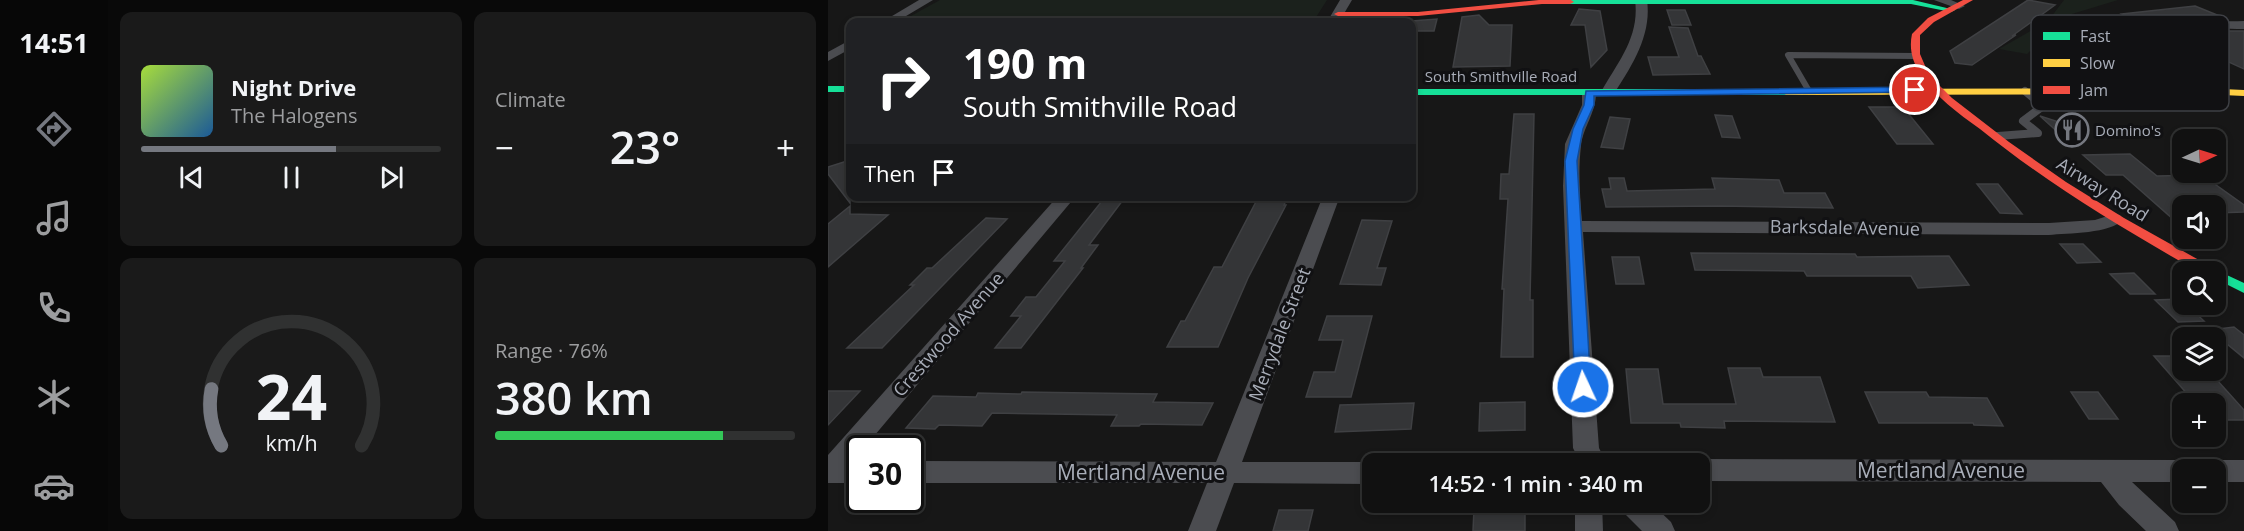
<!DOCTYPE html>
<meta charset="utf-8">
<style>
body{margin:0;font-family:"Open Sans",sans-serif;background:#1a1a1a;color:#f1f3f6;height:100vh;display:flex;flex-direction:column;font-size:22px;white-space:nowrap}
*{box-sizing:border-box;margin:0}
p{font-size:20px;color:#9c9d9f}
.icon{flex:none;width:33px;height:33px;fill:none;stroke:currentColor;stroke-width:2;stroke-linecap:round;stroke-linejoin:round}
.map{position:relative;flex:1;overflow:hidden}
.panel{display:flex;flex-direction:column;gap:12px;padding:12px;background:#090909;width:720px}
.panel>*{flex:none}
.top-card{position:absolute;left:18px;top:18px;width:570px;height:183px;border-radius:12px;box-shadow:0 3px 9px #0003,0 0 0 2px #303131;background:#202124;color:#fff;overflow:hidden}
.needle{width:39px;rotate:86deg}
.fabs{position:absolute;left:1344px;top:129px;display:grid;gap:12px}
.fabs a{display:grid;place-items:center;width:54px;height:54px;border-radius:12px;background:#111;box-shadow:0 3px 9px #0003,0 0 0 2px #303131;font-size:30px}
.speed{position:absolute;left:18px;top:435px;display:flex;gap:12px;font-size:30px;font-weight:700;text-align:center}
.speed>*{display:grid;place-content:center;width:78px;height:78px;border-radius:50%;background:#111;box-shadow:0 3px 9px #0003,0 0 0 2px #303131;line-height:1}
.speed .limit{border:3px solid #111;border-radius:9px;background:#fff;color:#111}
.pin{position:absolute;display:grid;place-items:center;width:51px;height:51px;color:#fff;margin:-26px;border:3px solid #fff;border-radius:50%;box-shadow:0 2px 6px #0007}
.me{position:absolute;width:66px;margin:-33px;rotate:357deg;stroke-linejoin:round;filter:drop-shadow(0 0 4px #0008)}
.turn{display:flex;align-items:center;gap:21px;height:126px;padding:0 18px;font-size:27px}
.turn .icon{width:78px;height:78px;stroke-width:2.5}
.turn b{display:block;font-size:42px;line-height:51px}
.then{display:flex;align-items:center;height:57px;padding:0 18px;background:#0003;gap:12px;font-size:22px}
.big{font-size:45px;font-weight:600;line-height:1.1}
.panel .card{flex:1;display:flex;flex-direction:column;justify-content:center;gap:9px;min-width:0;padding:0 21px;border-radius:12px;background:#1a1a1a}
.panel .dial{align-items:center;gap:0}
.dial svg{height:156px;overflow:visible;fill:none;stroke:#303131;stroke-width:7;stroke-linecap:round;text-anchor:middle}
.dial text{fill:#f1f3f6;stroke:none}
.song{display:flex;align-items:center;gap:18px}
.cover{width:72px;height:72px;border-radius:9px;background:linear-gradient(135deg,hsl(80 70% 55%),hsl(210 70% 35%))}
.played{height:6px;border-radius:3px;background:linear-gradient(90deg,#757880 65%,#303131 65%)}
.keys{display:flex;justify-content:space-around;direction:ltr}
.heat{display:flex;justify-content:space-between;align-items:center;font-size:33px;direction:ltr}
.charge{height:9px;border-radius:4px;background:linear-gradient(90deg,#34c759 76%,#303131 0)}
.panel .tiles{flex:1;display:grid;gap:12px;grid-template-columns:repeat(2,1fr)}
.trip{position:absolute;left:534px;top:453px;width:348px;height:60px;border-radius:12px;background:#111;box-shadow:0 3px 9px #0003,0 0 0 2px #303131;font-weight:600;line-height:60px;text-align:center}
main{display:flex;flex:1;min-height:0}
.tabs{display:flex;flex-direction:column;width:108px;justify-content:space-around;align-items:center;background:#070707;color:#9c9d9f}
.tabs .icon{width:42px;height:42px}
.tabs .current{color:#757880}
.tabs b{font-size:27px;color:#f1f3f6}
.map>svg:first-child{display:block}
</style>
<main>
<nav class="tabs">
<b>14:51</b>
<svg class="icon current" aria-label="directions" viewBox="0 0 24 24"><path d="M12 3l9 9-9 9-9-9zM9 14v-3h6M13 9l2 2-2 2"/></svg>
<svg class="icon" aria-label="music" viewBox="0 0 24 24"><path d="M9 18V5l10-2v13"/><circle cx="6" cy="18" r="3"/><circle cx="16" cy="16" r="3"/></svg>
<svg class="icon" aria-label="phone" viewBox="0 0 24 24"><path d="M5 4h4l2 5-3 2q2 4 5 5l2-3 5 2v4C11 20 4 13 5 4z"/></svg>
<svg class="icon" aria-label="climate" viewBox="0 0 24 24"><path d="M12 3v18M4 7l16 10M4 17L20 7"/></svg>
<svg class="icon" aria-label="car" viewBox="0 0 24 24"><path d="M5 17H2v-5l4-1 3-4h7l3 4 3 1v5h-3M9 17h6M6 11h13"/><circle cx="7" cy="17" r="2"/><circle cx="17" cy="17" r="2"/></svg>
</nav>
<section class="panel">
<div class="tiles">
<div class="card">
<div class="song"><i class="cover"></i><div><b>Night Drive</b><p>The Halogens</p></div></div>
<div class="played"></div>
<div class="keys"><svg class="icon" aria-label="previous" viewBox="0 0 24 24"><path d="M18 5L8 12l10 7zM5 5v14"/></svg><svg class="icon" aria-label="pause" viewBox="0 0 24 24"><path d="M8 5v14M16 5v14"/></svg><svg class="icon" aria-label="next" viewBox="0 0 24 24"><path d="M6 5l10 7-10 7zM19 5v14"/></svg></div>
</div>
<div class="card"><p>Climate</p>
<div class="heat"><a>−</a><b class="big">23°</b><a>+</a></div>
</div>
<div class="card dial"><svg viewBox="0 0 100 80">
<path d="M14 69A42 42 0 1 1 86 69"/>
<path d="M14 69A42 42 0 0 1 9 40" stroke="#757880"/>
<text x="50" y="56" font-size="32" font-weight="700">24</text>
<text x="50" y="72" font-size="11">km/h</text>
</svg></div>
<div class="card"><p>Range · 76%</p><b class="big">380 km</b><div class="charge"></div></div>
</div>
</section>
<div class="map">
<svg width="1416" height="531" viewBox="0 0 1416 531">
<rect width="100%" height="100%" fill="#171717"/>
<path fill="#1b211c" d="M 112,0 L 499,0 L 485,22 L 72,22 Z
M 1236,0 L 1290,0 L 1244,14 L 1225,29 L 1199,54 L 1171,49 L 1220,21 Z"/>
<path fill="#343537" stroke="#3f4043" stroke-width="1.5" d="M 1200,0 L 1227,5 L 1184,36 L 1188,35 L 1144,65 L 1127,63 L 1122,51 Z
M 1367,6 L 1399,19 L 1363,21 L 1331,30 L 1294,14 Z
M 751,9 L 772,11 L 779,50 L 763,67 L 757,25 L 743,25 Z
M 839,10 L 857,10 L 863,25 L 844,25 Z
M 651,15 L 661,25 L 684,25 L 682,66 L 625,67 L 634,17 Z
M 609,19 L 606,31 L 584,31 L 584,21 Z
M 841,27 L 860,28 L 870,56 L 873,56 L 882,74 L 825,75 L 820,57 L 851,57 Z
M 1371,31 L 1416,31 L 1416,69 L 1346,37 Z
M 1041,107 L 1075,107 L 1105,144 L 1069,144 Z
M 686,114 L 706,114 L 702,300 L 705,300 L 705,357 L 673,357 L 676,289 L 674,289 L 680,199 L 672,199 L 673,174 L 681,174 Z
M 887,115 L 904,116 L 912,138 L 894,137 Z
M 1212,116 L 1259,131 L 1245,146 Z
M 782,117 L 802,119 L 795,149 L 773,147 Z
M 1302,154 L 1329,176 L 1374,175 L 1416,205 L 1416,212 L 1388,213 L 1388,206 L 1354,206 L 1354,227 L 1295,175 L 1278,175 L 1255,155 Z
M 22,160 L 22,203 L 0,174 L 0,167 Z
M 781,178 L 796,178 L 799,191 L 887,189 L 884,178 L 951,180 L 956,193 L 997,193 L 1005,208 L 892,206 L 778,207 L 774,189 L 783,189 Z
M 1149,184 L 1170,184 L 1194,214 L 1172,213 Z
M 278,196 L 298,196 L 261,245 L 270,245 L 253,268 L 255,268 L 193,348 L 167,348 L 193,316 L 183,316 L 198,297 L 208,297 L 237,261 L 226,261 Z
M 431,196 L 460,196 L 456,205 L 458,205 L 420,278 L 390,347 L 339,347 L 353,321 L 357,321 L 386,267 L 394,267 Z
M 22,206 L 22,214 L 60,215 L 0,267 L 0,224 Z
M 158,218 L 179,219 L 54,348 L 19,348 L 86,285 L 82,285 L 99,268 L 104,268 Z
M 534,220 L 564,221 L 549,268 L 558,268 L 553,285 L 512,284 Z
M 1232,244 L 1255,244 L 1273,262 L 1249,263 Z
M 863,253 L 1027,254 L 1029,257 L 1121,256 L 1141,285 L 1090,288 L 1083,276 L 979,276 L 976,271 L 867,270 Z
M 784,257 L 811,257 L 816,284 L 788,284 Z
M 1306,273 L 1327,294 L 1302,294 L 1282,274 Z
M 1353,299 L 1354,304 L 1358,304 L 1376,321 L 1350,322 L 1327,300 Z
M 499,316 L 544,316 L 523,397 L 478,397 L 486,372 L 507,372 L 515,340 L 491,340 Z
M 1406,327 L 1416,335 L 1416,358 L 1382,330 Z
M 1326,356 L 1354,356 L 1354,370 L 1380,370 L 1416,410 L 1416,420 L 1388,420 L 1388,404 L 1368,404 Z
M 900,368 L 932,368 L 935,377 L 992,377 L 1007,422 L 896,421 L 897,428 L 853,427 L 852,423 L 803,423 L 798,369 L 830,369 L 835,404 L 908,404 Z
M 0,391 L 32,391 L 0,425 Z
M 194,392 L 329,394 L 325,402 L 385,403 L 374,425 L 313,424 L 311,426 L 283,426 L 289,415 L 164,413 L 154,426 L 111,425 L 107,429 L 78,428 L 105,396 L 148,397 L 150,393 L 193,394 Z
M 1037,392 L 1098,392 L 1101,397 L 1159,398 L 1175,426 L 1146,425 L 1145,423 L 1051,423 Z
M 1243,392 L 1270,392 L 1290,419 L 1261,419 Z
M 697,402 L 697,430 L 651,431 L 652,403 Z
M 586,403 L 583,429 L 507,432 L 512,405 Z
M 646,509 L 697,509 L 697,531 L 645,531 Z
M 451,510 L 485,510 L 480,531 L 445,531 Z"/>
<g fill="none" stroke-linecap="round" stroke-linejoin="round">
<path stroke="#4b4c50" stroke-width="6" d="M 981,91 L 960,55 L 1088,56"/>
<path stroke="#4b4c50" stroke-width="8" d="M 1170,136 L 1210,133 L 1195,121 L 1215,106 L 1197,91"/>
<path fill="#4b4c50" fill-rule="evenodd" d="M 91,0 L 105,0 L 68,22 L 54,22 Z
M 512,0 L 524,0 L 511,22 L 499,22 Z
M 807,0 L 819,0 C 824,35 804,66 785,95 L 775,95 L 773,92 C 790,62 812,37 807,0 Z
M 1106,0 L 1123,0 L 1137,6 L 1131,9 Z
M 1416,21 L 1416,29 C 1389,29 1351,24 1330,45 L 1334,56 L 1340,61 L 1378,88 L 1380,91 L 1378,94 C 1367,97 1328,68 1322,58 C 1320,54 1319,48 1318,44 C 1339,17 1385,22 1416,21 Z
M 22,40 L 22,49 L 0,61 L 0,52 Z
M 761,89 L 768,93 C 768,113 755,127 753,146 C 750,171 752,196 754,221 L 1221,223 L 1267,220 L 1286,214 L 1292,215 L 1295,219 C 1284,234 1239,233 1221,235 L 755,232 L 771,448 L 779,464 L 753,464 L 745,448 L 735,186 L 737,144 L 754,105 L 754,93 Z
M 230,196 L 248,196 L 36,448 L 32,448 L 32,454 L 26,461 L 32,461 L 32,483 L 0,483 L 0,455 Z
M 495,196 L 512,196 L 414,462 L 544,462 L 548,464 L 544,464 L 544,484 L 406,483 L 388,531 L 360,531 L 379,483 L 82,483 L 82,461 L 388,462 Z
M 872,459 L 1354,460 L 1363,463 L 1366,470 L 1354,470 L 1354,482 L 1304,482 L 1347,522 L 1351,531 L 1318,531 L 1291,505 L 1273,482 L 872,481 L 872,464 L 862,464 Z
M 1388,460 L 1416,460 L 1416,482 L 1388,482 L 1388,470 L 1376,470 L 1379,463 Z
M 747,502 L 774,502 L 775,531 L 747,531 Z
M 790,502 L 822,502 L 843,522 L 847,531 L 814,531 L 793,510 Z"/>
<path fill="#16e098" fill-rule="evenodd" d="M 739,0 L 1085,0 L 1127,10 L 1123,12 L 1083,4 L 742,4 L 738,2 Z
M 0,86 L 22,86 L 22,92 L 0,92 Z
M 584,89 L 958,89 L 963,92 L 958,95 L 584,95 Z
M 1388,270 L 1416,283 L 1416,293 L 1388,279 L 1388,272 L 1383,272 Z"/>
<path fill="#ffcf43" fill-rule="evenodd" d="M 1373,88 L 1416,90 L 1416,96 L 1373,94 L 958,95 L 953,92 L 958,89 Z"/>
<path fill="#f24e42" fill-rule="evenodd" d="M 711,0 L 743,0 L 746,2 L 742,4 L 714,4 L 590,16 L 510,16 L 506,14 L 510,12 L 590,12 Z
M 1135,0 L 1145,0 L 1106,22 L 1092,35 L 1092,54 L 1098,68 L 1111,85 L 1124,98 L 1181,142 L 1238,182 L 1296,218 L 1387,269 L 1389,272 L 1388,274 L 1388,272 L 1371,272 C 1295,229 1220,184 1152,129 C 1130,113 1107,97 1092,73 C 1084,61 1081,48 1084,34 L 1100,18 Z"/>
</g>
<path fill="#1a73e8" stroke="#114b97" stroke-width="1.5" d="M 1087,87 L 1090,88 L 1090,92 L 766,96 L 766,105 L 755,129 L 749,161 L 763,387 L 761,392 L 749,392 L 747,387 L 737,161 L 745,129 L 756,105 L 758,91 Z"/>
<defs>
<g id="restaurant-ring" transform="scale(1.725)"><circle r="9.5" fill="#111113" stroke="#757880" stroke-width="1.5"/><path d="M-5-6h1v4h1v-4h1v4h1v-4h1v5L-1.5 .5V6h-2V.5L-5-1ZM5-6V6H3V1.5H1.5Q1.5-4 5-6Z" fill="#757880"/></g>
</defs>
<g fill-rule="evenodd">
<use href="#restaurant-ring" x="1244" y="130"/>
</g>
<g text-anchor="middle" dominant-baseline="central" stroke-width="6" stroke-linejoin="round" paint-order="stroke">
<g font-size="15" fill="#a8adb8" stroke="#111113">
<text x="673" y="76">South Smithville Road</text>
</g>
<g font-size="15" fill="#a8adb8" stroke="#111113" text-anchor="start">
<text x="1267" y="130">Domino's</text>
</g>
<g font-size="18" fill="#a8adb8" stroke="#111113">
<text transform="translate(1275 189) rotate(32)">Airway Road</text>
<text transform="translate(1017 227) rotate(1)">Barksdale Avenue</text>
<text transform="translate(120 334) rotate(-49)">Crestwood Avenue</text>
<text transform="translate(451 334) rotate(-69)">Merrydale Street</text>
</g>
<g font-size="21" fill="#a8adb8" stroke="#111113">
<text x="1113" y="470">Mertland Avenue</text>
<text x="313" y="472">Mertland Avenue</text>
</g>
</g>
<rect x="1203" y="15" width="198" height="96" rx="9" fill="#111113" stroke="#3e4045" stroke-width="1.5"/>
<rect x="1215" y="32" width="27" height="8" fill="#16e098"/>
<rect x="1215" y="59" width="27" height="8" fill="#ffcf43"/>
<rect x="1215" y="86" width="27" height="8" fill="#f24e42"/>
<g font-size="16" fill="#a8adb8">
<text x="1252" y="42">Fast</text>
<text x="1252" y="69">Slow</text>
<text x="1252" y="96">Jam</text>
</g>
</svg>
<div class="fabs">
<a><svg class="needle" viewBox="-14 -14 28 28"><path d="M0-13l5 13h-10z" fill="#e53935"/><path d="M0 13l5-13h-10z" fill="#9c9d9f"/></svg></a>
<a><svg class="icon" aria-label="sound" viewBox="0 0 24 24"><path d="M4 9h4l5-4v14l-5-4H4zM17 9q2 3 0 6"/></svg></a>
<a><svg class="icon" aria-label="search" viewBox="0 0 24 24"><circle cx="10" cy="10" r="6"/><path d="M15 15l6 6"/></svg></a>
<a><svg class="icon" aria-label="layers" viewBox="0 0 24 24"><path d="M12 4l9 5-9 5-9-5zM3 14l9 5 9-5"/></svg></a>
<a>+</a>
<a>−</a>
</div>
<div class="speed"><div class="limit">30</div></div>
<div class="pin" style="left:1087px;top:90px;background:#d93025"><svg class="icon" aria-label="arrive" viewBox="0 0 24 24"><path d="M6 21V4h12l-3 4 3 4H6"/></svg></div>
<svg class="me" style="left:755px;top:387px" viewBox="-20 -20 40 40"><circle r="17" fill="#1a73e8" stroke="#fff" stroke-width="3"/><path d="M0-11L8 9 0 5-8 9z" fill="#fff"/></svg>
<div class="trip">14:52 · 1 min · 340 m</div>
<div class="top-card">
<div class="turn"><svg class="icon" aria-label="right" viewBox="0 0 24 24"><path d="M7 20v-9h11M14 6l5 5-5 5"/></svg><div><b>190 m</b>South Smithville Road</div></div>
<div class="then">Then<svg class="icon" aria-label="arrive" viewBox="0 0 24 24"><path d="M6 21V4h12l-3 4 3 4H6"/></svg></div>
</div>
</div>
</main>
